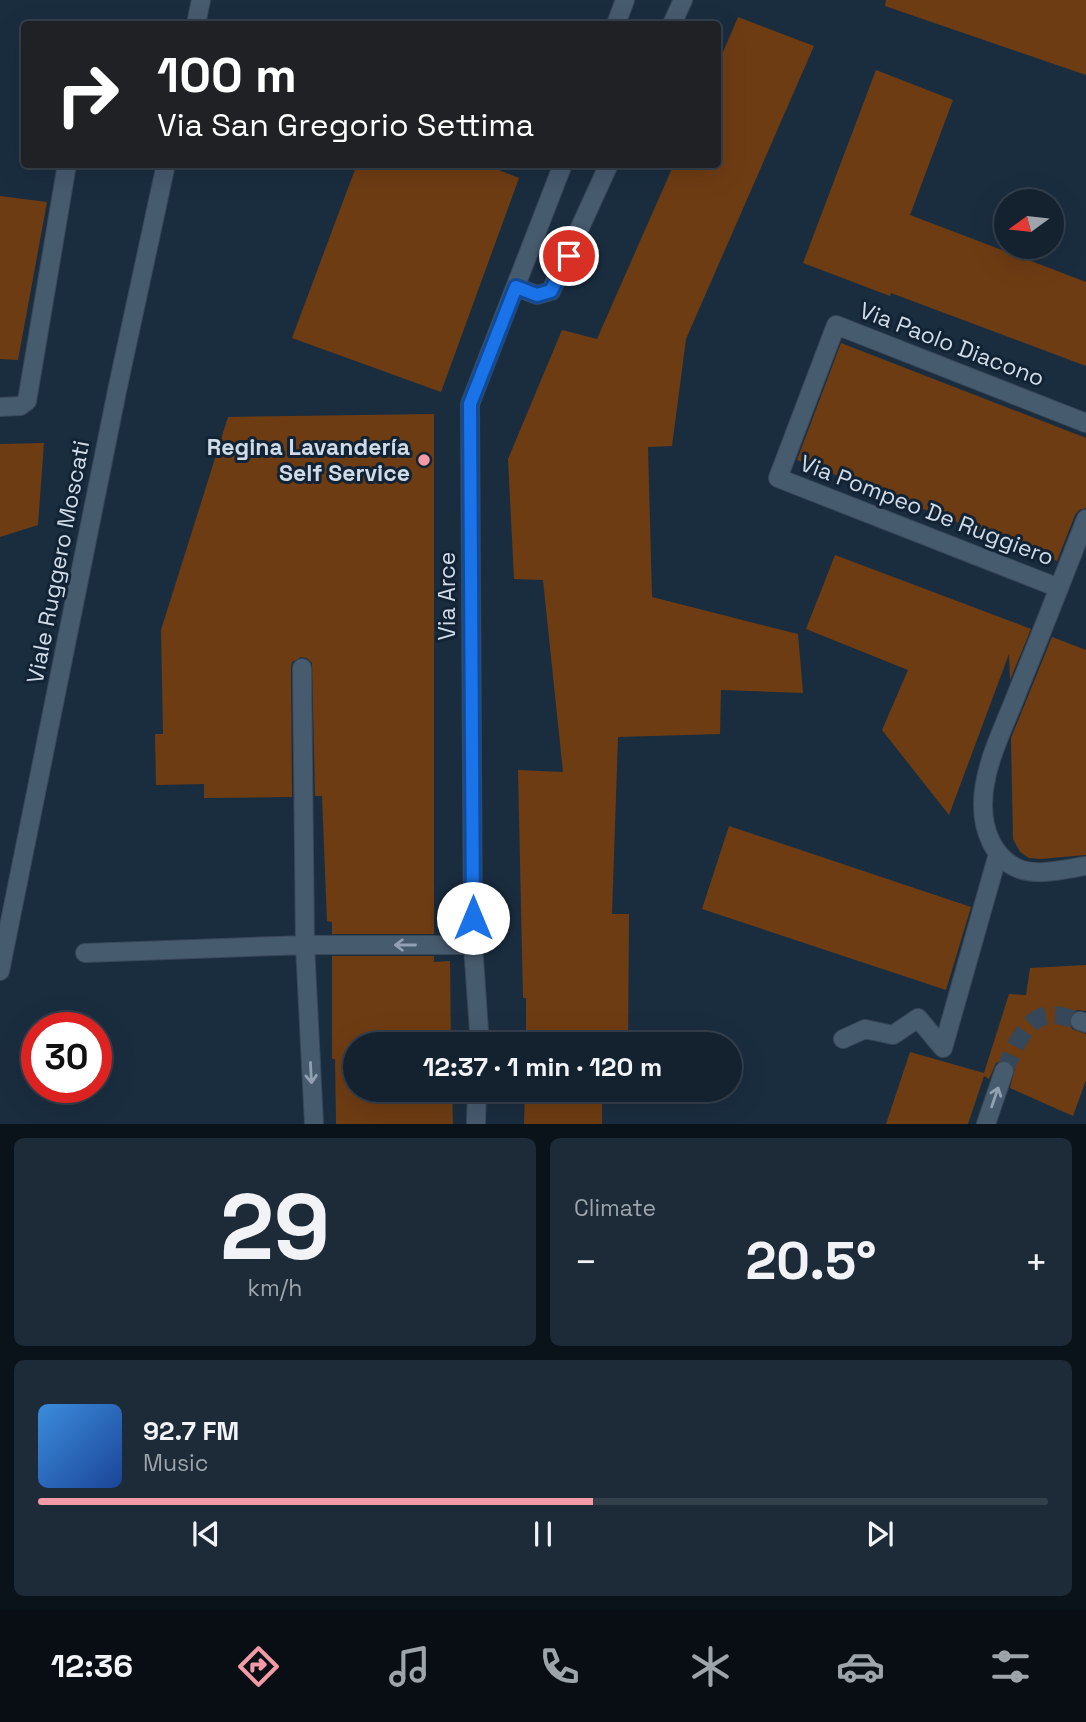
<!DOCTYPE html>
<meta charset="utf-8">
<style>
body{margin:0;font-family:"Space Grotesk",sans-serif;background:#1d2a37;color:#f1f3f6;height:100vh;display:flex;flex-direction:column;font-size:26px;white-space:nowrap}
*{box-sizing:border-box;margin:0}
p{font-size:23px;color:#9da4aa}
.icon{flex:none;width:38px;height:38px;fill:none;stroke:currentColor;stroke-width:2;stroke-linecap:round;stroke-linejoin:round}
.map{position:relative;height:1124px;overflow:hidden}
.sheet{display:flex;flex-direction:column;gap:14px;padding:14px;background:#0b131a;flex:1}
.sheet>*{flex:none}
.top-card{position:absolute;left:21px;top:21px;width:700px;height:147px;border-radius:7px;box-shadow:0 7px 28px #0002,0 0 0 2px #333f4b;background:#202124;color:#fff;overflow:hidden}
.needle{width:46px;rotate:255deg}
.controls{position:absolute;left:994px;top:189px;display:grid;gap:14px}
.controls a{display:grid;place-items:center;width:70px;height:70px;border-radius:50%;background:#14222f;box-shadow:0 7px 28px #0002,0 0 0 2px #333f4b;font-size:35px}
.speed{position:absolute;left:21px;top:1012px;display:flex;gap:14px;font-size:35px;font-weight:700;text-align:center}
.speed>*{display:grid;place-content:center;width:91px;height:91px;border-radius:50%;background:#14222f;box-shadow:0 7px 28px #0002,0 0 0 2px #333f4b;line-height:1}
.speed .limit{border:10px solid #d22;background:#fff;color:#111}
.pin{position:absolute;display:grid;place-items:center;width:60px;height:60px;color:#fff;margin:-30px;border:4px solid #fff;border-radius:50%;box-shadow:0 2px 7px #0007}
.me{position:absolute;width:77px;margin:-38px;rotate:0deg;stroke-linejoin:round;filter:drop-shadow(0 0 5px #0008)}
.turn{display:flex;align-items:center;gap:24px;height:147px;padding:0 21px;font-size:32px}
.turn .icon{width:91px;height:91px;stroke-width:2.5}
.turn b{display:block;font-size:49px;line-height:60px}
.big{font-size:52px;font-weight:700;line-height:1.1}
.sheet .card{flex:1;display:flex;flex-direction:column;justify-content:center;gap:10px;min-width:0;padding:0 24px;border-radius:10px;background:#1d2a37}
.sheet .dial{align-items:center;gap:0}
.dial b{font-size:91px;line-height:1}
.song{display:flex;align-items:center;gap:21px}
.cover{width:84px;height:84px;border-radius:10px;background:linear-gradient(135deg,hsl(210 70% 55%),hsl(220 70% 35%))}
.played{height:7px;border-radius:4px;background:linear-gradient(90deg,#f39aa8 55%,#333f4b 55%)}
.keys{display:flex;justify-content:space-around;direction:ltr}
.heat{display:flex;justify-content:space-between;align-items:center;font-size:38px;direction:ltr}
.sheet .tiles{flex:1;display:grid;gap:14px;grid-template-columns:1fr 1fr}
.card:last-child{grid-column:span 2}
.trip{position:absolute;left:343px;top:1032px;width:399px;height:70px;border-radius:35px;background:#14222f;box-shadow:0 7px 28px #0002,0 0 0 2px #333f4b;font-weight:700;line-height:70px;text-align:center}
.tabs{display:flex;height:112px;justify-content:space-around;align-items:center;background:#080e13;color:#9da4aa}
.tabs .icon{width:49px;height:49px}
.tabs .on{color:#f39aa8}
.tabs b{font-size:32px;color:#f1f3f6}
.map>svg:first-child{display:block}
</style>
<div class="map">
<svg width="1086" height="1124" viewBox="0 0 1086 1124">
<rect width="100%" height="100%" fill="#1a2d3f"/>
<path fill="#6e3c13" d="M 886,0 L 1086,0 L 1086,75 L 885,6 Z
M 738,17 L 814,46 L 686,339 L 672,446 L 648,447 L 652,597 L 798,634 L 803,693 L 721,690 L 720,734 L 618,737 L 612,914 L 629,914 L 628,1045 L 526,1045 L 526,998 L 523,998 L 518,770 L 563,772 L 543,580 L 514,579 L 508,459 L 562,330 L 597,339 L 674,164 L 718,164 L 718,64 Z
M 876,70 L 953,100 L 910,215 L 1086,282 L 1086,366 L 891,293 L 890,296 L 803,263 Z
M 357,164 L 484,164 L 519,178 L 441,392 L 292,338 Z
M 0,196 L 47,202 L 18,360 L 0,359 Z
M 841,343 L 1086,438 L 1086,508 L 1079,510 L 1075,515 L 1057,561 L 797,460 Z
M 434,414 L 434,934 L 332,934 L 332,922 L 327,921 L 322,796 L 315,796 L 312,663 L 307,658 L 301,657 L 292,662 L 291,667 L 292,797 L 204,798 L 204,784 L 156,785 L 155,734 L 163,734 L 161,630 L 228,417 Z
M 44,443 L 38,525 L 0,537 L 0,444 Z
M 835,555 L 1031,629 L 1010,680 L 1009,654 L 949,815 L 882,730 L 908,670 L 806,629 Z
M 1052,637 L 1086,650 L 1086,855 L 1040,859 L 1029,858 L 1020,852 L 1013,839 L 1011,738 Z
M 729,826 L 971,907 L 946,990 L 702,909 Z
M 332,956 L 434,956 L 434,962 L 450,961 L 451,1045 L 355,1045 L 355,1090 L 452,1090 L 453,1124 L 336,1124 L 335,1059 L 332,1059 Z
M 1086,965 L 1086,1011 L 1077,1010 L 1069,1018 L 1072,1029 L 1086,1034 L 1086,1080 L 1073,1116 L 1010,1088 L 1015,1068 L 1008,1061 L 1002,1060 L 996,1063 L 989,1079 L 984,1076 L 968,1124 L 886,1124 L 910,1052 L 984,1073 L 1009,994 L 1026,995 L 1030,968 Z
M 525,1090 L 602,1090 L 602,1124 L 524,1124 Z"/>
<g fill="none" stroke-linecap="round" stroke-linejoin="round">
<path stroke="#354758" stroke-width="18" stroke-dasharray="18 9" stroke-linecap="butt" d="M 1004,1071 C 1014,1051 1025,1014 1053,1015 C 1062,1015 1071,1019 1080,1021"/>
<g stroke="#394857" stroke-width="20">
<path id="minor" d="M 196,24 L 201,0
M 616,24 L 625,0
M 672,24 L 683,0
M 516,287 L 537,295 L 551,291 L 609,164
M 0,407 L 20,406 L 27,401 L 67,164
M 1086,519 C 1064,575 1042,632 1019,688 C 1005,726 983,765 983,805 C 983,830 993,857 1017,868 C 1037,877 1065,869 1086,866
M 1059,588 L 778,478 L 836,325 L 1086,423
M 85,953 L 305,945 L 302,668
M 0,971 L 118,386 L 166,164
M 1080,1021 L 1086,1023
M 843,1039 L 865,1029 L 893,1035 L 918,1018 L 943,1048
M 480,1045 L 473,945 L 470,404 L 563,164
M 943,1048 L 998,854
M 314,1124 L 305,945 L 473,945
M 476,1124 L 477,1090
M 986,1124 L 1004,1071"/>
</g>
<use href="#minor" stroke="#475b6f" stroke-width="18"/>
</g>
<defs><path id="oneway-shaft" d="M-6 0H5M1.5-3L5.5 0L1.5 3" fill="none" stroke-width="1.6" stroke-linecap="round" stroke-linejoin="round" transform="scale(1.75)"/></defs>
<g stroke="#92a1b1">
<use href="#oneway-shaft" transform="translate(405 945) rotate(-180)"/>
<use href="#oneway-shaft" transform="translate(311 1073) rotate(87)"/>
<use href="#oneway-shaft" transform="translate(995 1097) rotate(-71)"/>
</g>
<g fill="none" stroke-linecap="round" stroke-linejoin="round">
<g stroke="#114b97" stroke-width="18">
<path id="route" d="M 473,918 L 470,404 L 516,287 L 537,295 L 551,291 L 569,256"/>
</g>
<use href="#route" stroke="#1a73e8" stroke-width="12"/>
</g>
<circle fill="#f39aa8" stroke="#112334" stroke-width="2.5" cx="424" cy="460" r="7"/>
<g text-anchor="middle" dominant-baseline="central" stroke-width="6" stroke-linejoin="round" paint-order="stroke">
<g font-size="23" fill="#d0dbe7" stroke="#112334">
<text transform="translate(952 344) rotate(21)">Via Paolo Diacono</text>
<text transform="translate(927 510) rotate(21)">Via Pompeo De Ruggiero</text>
<text transform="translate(58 562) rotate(-79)">Viale Ruggero Moscati</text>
<text transform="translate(447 596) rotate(-90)">Via Arce</text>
</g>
<g font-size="23" font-weight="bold" fill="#d0dbe7" stroke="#112334" text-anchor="end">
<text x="410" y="447">Regina Lavandería<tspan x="410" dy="26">Self Service</tspan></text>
</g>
</g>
</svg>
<div class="controls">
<a><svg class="needle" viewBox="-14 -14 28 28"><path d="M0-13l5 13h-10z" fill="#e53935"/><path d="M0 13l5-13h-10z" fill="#9da4aa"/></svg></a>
</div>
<div class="speed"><div class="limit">30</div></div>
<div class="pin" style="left:569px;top:256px;background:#d93025"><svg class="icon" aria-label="arrive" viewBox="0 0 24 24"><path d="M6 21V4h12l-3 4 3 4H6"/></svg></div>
<svg class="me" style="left:473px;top:918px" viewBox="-20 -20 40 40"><circle r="19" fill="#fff"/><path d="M0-13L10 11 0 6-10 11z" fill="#1a73e8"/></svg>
<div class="trip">12:37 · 1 min · 120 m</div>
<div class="top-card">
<div class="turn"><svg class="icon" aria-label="right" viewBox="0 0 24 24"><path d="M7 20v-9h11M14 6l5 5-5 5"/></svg><div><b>100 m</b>Via San Gregorio Settima</div></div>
</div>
</div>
<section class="sheet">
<div class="tiles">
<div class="card dial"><b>29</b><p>km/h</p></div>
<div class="card"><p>Climate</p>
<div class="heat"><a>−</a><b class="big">20.5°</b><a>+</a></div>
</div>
<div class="card">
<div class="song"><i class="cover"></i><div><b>92.7 FM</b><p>Music</p></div></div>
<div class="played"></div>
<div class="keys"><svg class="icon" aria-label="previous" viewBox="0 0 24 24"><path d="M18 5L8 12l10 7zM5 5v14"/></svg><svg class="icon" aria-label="pause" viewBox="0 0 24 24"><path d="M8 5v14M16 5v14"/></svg><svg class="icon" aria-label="next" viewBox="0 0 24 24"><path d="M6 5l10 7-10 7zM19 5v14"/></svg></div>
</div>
</div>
</section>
<nav class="tabs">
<b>12:36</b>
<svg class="icon on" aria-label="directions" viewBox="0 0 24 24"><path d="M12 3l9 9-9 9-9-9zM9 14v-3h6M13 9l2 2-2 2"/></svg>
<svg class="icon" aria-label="music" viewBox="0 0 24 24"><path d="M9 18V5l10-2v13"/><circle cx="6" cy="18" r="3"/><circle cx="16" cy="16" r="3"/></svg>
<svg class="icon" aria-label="phone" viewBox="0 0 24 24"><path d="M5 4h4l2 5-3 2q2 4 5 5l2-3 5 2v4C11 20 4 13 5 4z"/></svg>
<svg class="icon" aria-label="climate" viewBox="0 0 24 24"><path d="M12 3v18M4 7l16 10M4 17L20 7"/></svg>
<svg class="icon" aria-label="car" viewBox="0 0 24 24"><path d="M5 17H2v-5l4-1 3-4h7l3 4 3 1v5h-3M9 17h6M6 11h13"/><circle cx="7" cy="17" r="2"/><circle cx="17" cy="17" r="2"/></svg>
<svg class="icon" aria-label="filters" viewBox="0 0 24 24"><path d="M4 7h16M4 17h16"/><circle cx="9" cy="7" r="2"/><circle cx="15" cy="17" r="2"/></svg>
</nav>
